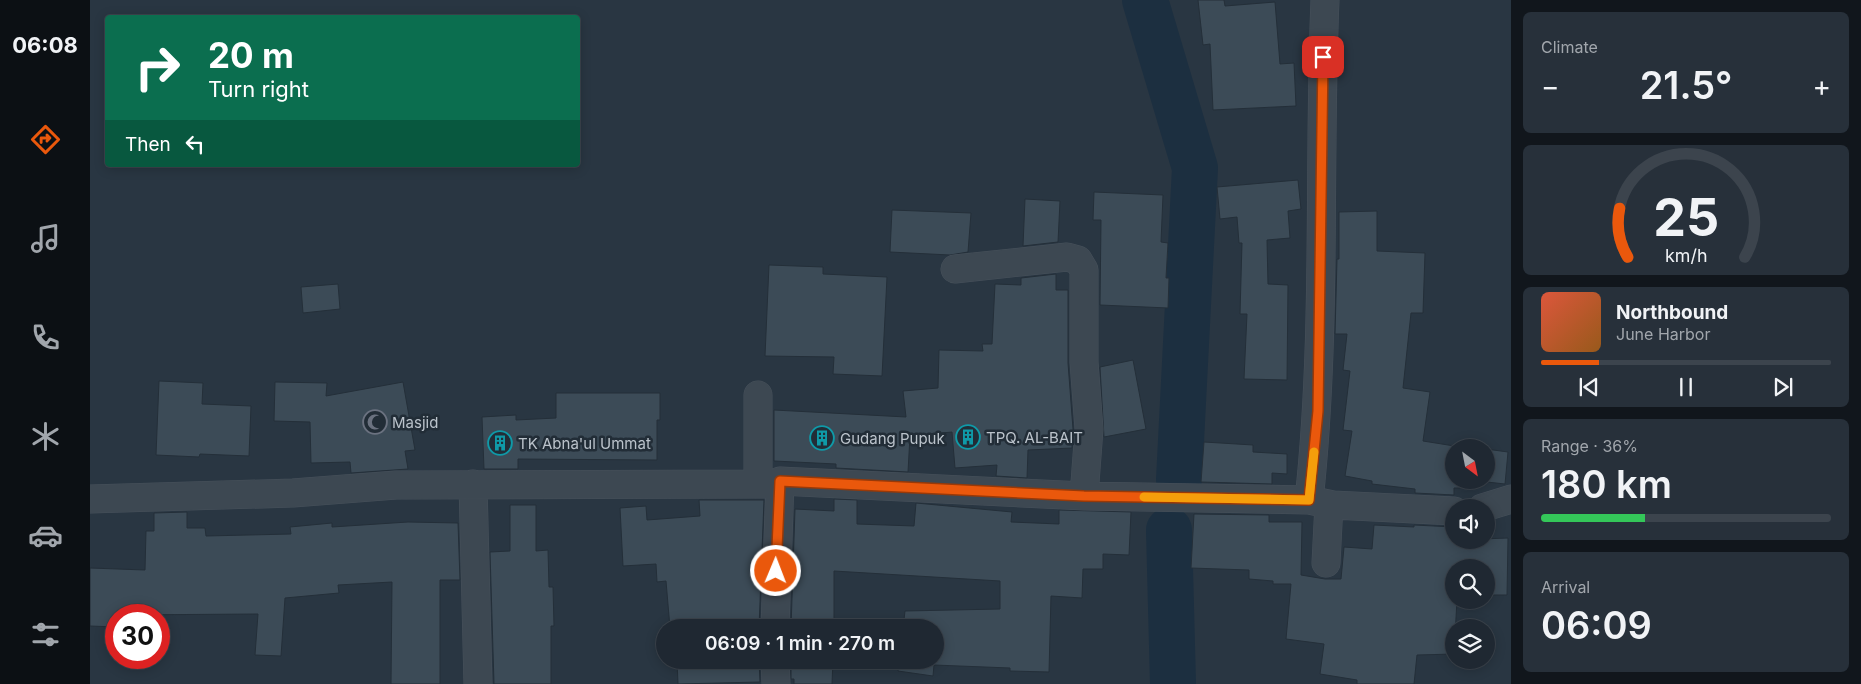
<!DOCTYPE html>
<meta charset="utf-8">
<style>
body{margin:0;font-family:Inter,sans-serif;background:#27303a;color:#f1f3f6;height:100vh;display:flex;flex-direction:column;font-size:19px;white-space:nowrap}
*{box-sizing:border-box;margin:0}
p{font-size:16px;color:#a1a6ac}
.icon{flex:none;width:28px;height:28px;fill:none;stroke:currentColor;stroke-width:2;stroke-linecap:round;stroke-linejoin:round}
.map{position:relative;flex:1;overflow:hidden}
.side{display:flex;flex-direction:column;gap:12px;padding:12px;background:#11161c;width:350px}
.side>*{flex:none}
.banner{position:absolute;left:15px;top:15px;width:475px;height:152px;border-radius:5px;box-shadow:0 2px 12px #0003,0 0 0 1px #3c444d;background:#0b6e4f;color:#fff;overflow:hidden}
.needle{width:32px;rotate:148deg}
.fabs{position:absolute;left:1355px;top:439px;display:grid;gap:10px}
.fabs a{display:grid;place-items:center;width:50px;height:50px;border-radius:50%;background:#1f2832;box-shadow:0 2px 12px #0003,0 0 0 1px #3c444d;font-size:25px}
.speed{position:absolute;left:15px;top:604px;display:flex;gap:10px;font-size:25px;font-weight:700;text-align:center}
.speed>*{display:grid;place-content:center;width:65px;height:65px;border-radius:50%;background:#1f2832;box-shadow:0 2px 12px #0003,0 0 0 1px #3c444d;line-height:1}
.speed .limit{border:8px solid #d22;background:#fff;color:#111}
.pin{position:absolute;display:grid;place-items:center;width:42px;height:42px;color:#fff;margin:-21px;border-radius:10px;box-shadow:0 2px 8px #0006}
.me{position:absolute;width:55px;margin:-28px;rotate:1deg;stroke-linejoin:round;filter:drop-shadow(0 0 4px #0008)}
.turn{display:flex;align-items:center;gap:18px;height:105px;padding:0 20px;font-size:22px}
.turn .icon{width:65px;height:65px;stroke-width:2.5}
.turn b{display:block;font-size:35px;line-height:42px}
.then{display:flex;align-items:center;height:48px;padding:0 20px;background:#0003;gap:10px;font-size:19px}
.big{font-size:38px;font-weight:600;line-height:1.1}
.side .card{flex:1;display:flex;flex-direction:column;justify-content:center;gap:8px;min-width:0;padding:0 18px;border-radius:8px;background:#27303a}
.side .dial{align-items:center;gap:0}
.dial svg{height:130px;overflow:visible;fill:none;stroke:#3c444d;stroke-width:7;stroke-linecap:round;text-anchor:middle}
.dial text{fill:#f1f3f6;stroke:none}
.song{display:flex;align-items:center;gap:15px}
.cover{width:60px;height:60px;border-radius:8px;background:linear-gradient(135deg,hsl(10 70% 55%),hsl(30 70% 35%))}
.played{height:5px;border-radius:2px;background:linear-gradient(90deg,#ea580c 20%,#3c444d 20%)}
.keys{display:flex;justify-content:space-around;direction:ltr}
.heat{display:flex;justify-content:space-between;align-items:center;font-size:28px;direction:ltr}
.charge{height:8px;border-radius:4px;background:linear-gradient(90deg,#34c759 36%,#3c444d 0)}
.trip{position:absolute;left:566px;top:619px;width:288px;height:50px;border-radius:25px;background:#1f2832;box-shadow:0 2px 12px #0003,0 0 0 1px #3c444d;font-weight:600;line-height:50px;text-align:center}
main{display:flex;flex:1;min-height:0}
.dock{display:flex;flex-direction:column;width:90px;justify-content:space-around;align-items:center;background:#0c1014;color:#a1a6ac}
.dock .icon{width:35px;height:35px}
.dock .current{color:#ea580c}
.dock b{font-size:22px;color:#f1f3f6}
.map>svg:first-child{display:block}
</style>
<main>
<nav class="dock">
<b>06:08</b>
<svg class="icon current" aria-label="directions" viewBox="0 0 24 24"><path d="M12 3l9 9-9 9-9-9zM9 14v-3h6M13 9l2 2-2 2"/></svg>
<svg class="icon" aria-label="music" viewBox="0 0 24 24"><path d="M9 18V5l10-2v13"/><circle cx="6" cy="18" r="3"/><circle cx="16" cy="16" r="3"/></svg>
<svg class="icon" aria-label="phone" viewBox="0 0 24 24"><path d="M5 4h4l2 5-3 2q2 4 5 5l2-3 5 2v4C11 20 4 13 5 4z"/></svg>
<svg class="icon" aria-label="climate" viewBox="0 0 24 24"><path d="M12 3v18M4 7l16 10M4 17L20 7"/></svg>
<svg class="icon" aria-label="car" viewBox="0 0 24 24"><path d="M5 17H2v-5l4-1 3-4h7l3 4 3 1v5h-3M9 17h6M6 11h13"/><circle cx="7" cy="17" r="2"/><circle cx="17" cy="17" r="2"/></svg>
<svg class="icon" aria-label="filters" viewBox="0 0 24 24"><path d="M4 7h16M4 17h16"/><circle cx="9" cy="7" r="2"/><circle cx="15" cy="17" r="2"/></svg>
</nav>
<div class="map">
<svg width="1421" height="684" viewBox="0 0 1421 684">
<rect width="100%" height="100%" fill="#293642"/>
<g fill="none" stroke-linecap="round" stroke-linejoin="round">
<path stroke="#1c2f40" stroke-width="46" d="M 1055,0 L 1105,168 L 1089,480
M 1079,530 L 1083,684"/>
</g>
<path fill="#3c4b57" stroke="#242f39" d="M 1108,0 L 1134,0 L 1135,6 L 1185,2 L 1190,64 L 1204,63 L 1206,106 L 1123,110 L 1120,44 L 1113,45 Z
M 1208,180 L 1211,209 L 1198,211 L 1200,238 L 1177,240 L 1178,284 L 1198,285 L 1197,380 L 1154,379 L 1157,314 L 1150,314 L 1152,243 L 1149,243 L 1147,217 L 1130,219 L 1127,187 Z
M 1004,192 L 1073,195 L 1071,242 L 1078,243 L 1076,278 L 1079,278 L 1078,308 L 1010,305 L 1011,220 L 1003,220 Z
M 935,199 L 970,201 L 968,242 L 933,246 Z
M 802,210 L 881,213 L 878,252 L 860,255 L 800,252 Z
M 1287,211 L 1287,251 L 1335,253 L 1333,313 L 1321,313 L 1313,388 L 1340,392 L 1333,441 L 1377,448 L 1364,448 L 1364,480 L 1371,480 L 1370,488 L 1364,488 L 1364,495 L 1325,493 L 1325,489 L 1282,484 L 1282,481 L 1255,476 L 1262,431 L 1253,430 L 1260,371 L 1253,370 L 1257,334 L 1245,334 L 1247,259 L 1249,259 L 1249,212 Z
M 679,265 L 733,267 L 733,274 L 797,277 L 792,376 L 743,374 L 744,357 L 675,356 Z
M 966,274 L 966,290 L 978,290 L 978,363 L 983,429 L 982,448 L 938,450 L 937,478 L 906,476 L 907,465 L 865,468 L 862,432 L 820,436 L 818,472 L 746,468 L 746,464 L 684,461 L 684,410 L 816,417 L 813,391 L 848,388 L 849,350 L 893,351 L 892,344 L 902,344 L 905,284 L 931,285 L 931,278 Z
M 248,284 L 250,309 L 213,313 L 211,287 Z
M 1043,360 L 1056,429 L 1014,437 L 1010,367 Z
M 69,381 L 113,383 L 112,404 L 161,406 L 159,456 L 110,454 L 109,457 L 66,455 Z
M 185,382 L 237,383 L 236,396 L 313,382 L 325,450 L 315,451 L 318,469 L 261,473 L 260,462 L 221,463 L 220,422 L 184,421 Z
M 466,393 L 570,393 L 570,420 L 567,420 L 567,460 L 428,459 L 428,469 L 394,469 L 392,417 L 426,415 L 426,420 L 466,418 Z
M 1114,442 L 1163,445 L 1163,452 L 1197,454 L 1197,474 L 1182,473 L 1182,484 L 1111,482 Z
M 1396,449 L 1418,452 L 1415,484 L 1379,480 L 1396,480 Z
M 744,499 L 767,500 L 767,524 L 824,526 L 826,503 L 922,512 L 921,522 L 969,524 L 969,510 L 1041,512 L 1039,555 L 1013,554 L 1013,569 L 993,569 L 992,598 L 961,596 L 959,672 L 920,671 L 920,668 L 844,665 L 843,676 L 808,671 L 809,660 L 845,660 L 845,628 L 813,628 L 815,611 L 910,609 L 910,581 L 744,571 L 744,628 L 701,628 L 705,509 L 744,511 Z
M 609,500 L 674,500 L 669,628 L 580,628 L 576,581 L 567,582 L 566,564 L 533,566 L 530,508 L 556,506 L 557,520 L 610,516 Z
M 420,505 L 446,505 L 446,551 L 458,550 L 459,587 L 463,587 L 464,626 L 461,626 L 461,684 L 404,684 L 400,552 L 420,551 Z
M 97,512 L 97,528 L 115,528 L 116,536 L 201,534 L 200,527 L 242,523 L 242,527 L 318,522 L 368,523 L 370,580 L 350,580 L 350,684 L 301,684 L 302,582 L 248,585 L 249,593 L 195,598 L 191,656 L 165,655 L 168,614 L 26,615 L 26,627 L 0,626 L 0,568 L 55,570 L 56,531 L 64,531 L 64,513 Z
M 1104,514 L 1179,515 L 1179,522 L 1212,522 L 1211,575 L 1235,579 L 1251,579 L 1254,547 L 1282,549 L 1284,525 L 1324,527 L 1324,525 L 1364,527 L 1364,540 L 1418,538 L 1417,595 L 1396,595 L 1396,568 L 1364,568 L 1364,600 L 1367,600 L 1364,654 L 1327,655 L 1324,684 L 1267,684 L 1267,680 L 1230,674 L 1234,644 L 1196,639 L 1201,584 L 1183,584 L 1183,581 L 1159,579 L 1159,570 L 1101,568 Z
M 587,660 L 669,660 L 670,682 L 588,684 Z
M 701,660 L 743,660 L 742,684 L 704,684 L 704,679 L 701,679 Z"/>
<g fill="none" stroke-linecap="round" stroke-linejoin="round">
<g stroke="#47515b" stroke-width="29">
<path id="street" d="M 865,269 L 977,257 L 988,260 L 994,270 L 994,362 L 999,429 L 994,496
M 668,483 L 668,395
M 383,484 L 388,684
M 0,499 L 203,493 L 306,485 L 686,484 L 690,481 L 994,496 L 1219,500 L 1243,505 L 1364,511
M 1219,500 C 1237,334 1228,166 1235,0
M 1392,508 L 1421,499
M 1236,563 L 1239,504
M 685,628 L 690,481
M 685,660 L 686,684"/>
</g>
<use href="#street" stroke="#3d4852" stroke-width="28"/>
</g>
<g fill="none" stroke-linecap="round" stroke-linejoin="round">
<g stroke="#983908" stroke-width="12">
<path id="route" d="M 686,571 L 690,481 L 994,496 L 1219,500 L 1228,411 L 1233,57"/>
</g>
<use href="#route" stroke="#ea580c" stroke-width="9"/>
<path stroke="#f59e0b" stroke-width="9" d="M 1054,497 L 1219,500 L 1224,452"/>
</g>
<defs>
<g id="mosque-ring" transform="scale(1.25)"><circle r="9.5" fill="#222d37" stroke="#6b7280" stroke-width="1.5"/><path d="M3.5-4.9A6 6 0 1 0 3.5 4.9A5 5 0 1 1 3.5-4.9Z" fill="#6b7280"/></g>
<g id="building-ring" transform="scale(1.25)"><circle r="9.5" fill="#222d37" stroke="#0f9aa8" stroke-width="1.5"/><path d="M-4-6H4V6H1V3H-1V6H-4ZM-2.5-4.3h1.7v1.8h-1.7ZM.8-4.3h1.7v1.8H.8ZM-2.5-1h1.7V.8h-1.7ZM.8-1h1.7V.8H.8Z" fill="#0f9aa8"/></g>
</defs>
<g fill-rule="evenodd">
<use href="#mosque-ring" x="285" y="422"/>
<use href="#building-ring" x="878" y="437"/>
<use href="#building-ring" x="732" y="438"/>
<use href="#building-ring" x="410" y="443"/>
</g>
<g text-anchor="middle" dominant-baseline="central" stroke-width="5" stroke-linejoin="round" paint-order="stroke">
<g font-size="15" fill="#bbc3cb" stroke="#222d37" text-anchor="start">
<text x="302" y="422">Masjid</text>
<text x="896" y="437">TPQ. AL-BAIT</text>
<text x="750" y="438">Gudang Pupuk</text>
<text x="428" y="443">TK Abna'ul Ummat</text>
</g>
</g>
</svg>
<div class="fabs">
<a><svg class="needle" viewBox="-14 -14 28 28"><path d="M0-13l5 13h-10z" fill="#e53935"/><path d="M0 13l5-13h-10z" fill="#a1a6ac"/></svg></a>
<a><svg class="icon" aria-label="sound" viewBox="0 0 24 24"><path d="M4 9h4l5-4v14l-5-4H4zM17 9q2 3 0 6"/></svg></a>
<a><svg class="icon" aria-label="search" viewBox="0 0 24 24"><circle cx="10" cy="10" r="6"/><path d="M15 15l6 6"/></svg></a>
<a><svg class="icon" aria-label="layers" viewBox="0 0 24 24"><path d="M12 4l9 5-9 5-9-5zM3 14l9 5 9-5"/></svg></a>
</div>
<div class="speed"><div class="limit">30</div></div>
<div class="pin" style="left:1233px;top:57px;background:#d93025"><svg class="icon" aria-label="arrive" viewBox="0 0 24 24"><path d="M6 21V4h12l-3 4 3 4H6"/></svg></div>
<svg class="me" style="left:686px;top:571px" viewBox="-20 -20 40 40"><circle r="17" fill="#ea580c" stroke="#fff" stroke-width="3"/><path d="M0-11L8 9 0 5-8 9z" fill="#fff"/></svg>
<div class="trip">06:09 · 1 min · 270 m</div>
<div class="banner">
<div class="turn"><svg class="icon" aria-label="right" viewBox="0 0 24 24"><path d="M7 20v-9h11M14 6l5 5-5 5"/></svg><div><b>20 m</b>Turn right</div></div>
<div class="then">Then<svg class="icon" aria-label="left" viewBox="0 0 24 24"><path d="M17 20v-9H6M10 6l-5 5 5 5"/></svg></div>
</div>
</div>
<section class="side">
<div class="card"><p>Climate</p>
<div class="heat"><a>−</a><b class="big">21.5°</b><a>+</a></div>
</div>
<div class="card dial"><svg viewBox="0 0 100 80">
<path d="M14 69A42 42 0 1 1 86 69"/>
<path d="M14 69A42 42 0 0 1 9 39" stroke="#ea580c"/>
<text x="50" y="56" font-size="32" font-weight="700">25</text>
<text x="50" y="72" font-size="11">km/h</text>
</svg></div>
<div class="card">
<div class="song"><i class="cover"></i><div><b>Northbound</b><p>June Harbor</p></div></div>
<div class="played"></div>
<div class="keys"><svg class="icon" aria-label="previous" viewBox="0 0 24 24"><path d="M18 5L8 12l10 7zM5 5v14"/></svg><svg class="icon" aria-label="pause" viewBox="0 0 24 24"><path d="M8 5v14M16 5v14"/></svg><svg class="icon" aria-label="next" viewBox="0 0 24 24"><path d="M6 5l10 7-10 7zM19 5v14"/></svg></div>
</div>
<div class="card"><p>Range · 36%</p><b class="big">180 km</b><div class="charge"></div></div>
<div class="card"><p>Arrival</p><b class="big">06:09</b></div>
</section>
</main>
